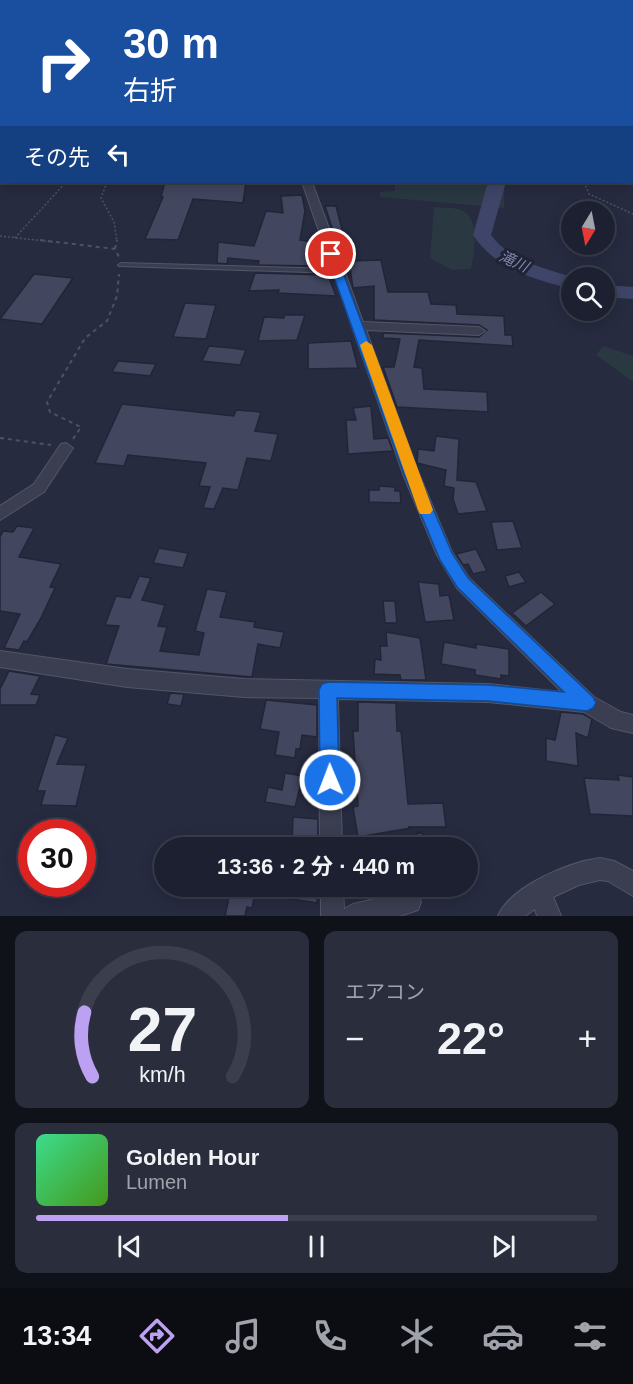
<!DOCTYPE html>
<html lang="ja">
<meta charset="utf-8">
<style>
body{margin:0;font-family:Arial,"Noto Sans JP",sans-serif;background:#2a2d3c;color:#f1f3f6;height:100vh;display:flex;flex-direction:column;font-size:22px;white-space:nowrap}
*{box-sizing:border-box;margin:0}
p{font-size:20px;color:#a0a3ab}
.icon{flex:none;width:33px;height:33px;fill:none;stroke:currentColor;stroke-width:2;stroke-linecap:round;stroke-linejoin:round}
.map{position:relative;height:916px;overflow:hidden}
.drawer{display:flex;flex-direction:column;gap:15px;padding:15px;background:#10121a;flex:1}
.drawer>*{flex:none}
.banner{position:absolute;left:0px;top:0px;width:633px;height:183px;box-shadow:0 3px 15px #0003,0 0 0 2px #3b3e4c;background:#1a4fa0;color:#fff;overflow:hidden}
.needle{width:39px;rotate:190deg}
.tools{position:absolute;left:561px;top:201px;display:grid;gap:12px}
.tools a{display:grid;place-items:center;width:54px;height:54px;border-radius:50%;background:#1d2030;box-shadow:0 3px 15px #0003,0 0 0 2px #3b3e4c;font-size:30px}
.speed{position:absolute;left:18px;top:819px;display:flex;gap:12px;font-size:30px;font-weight:700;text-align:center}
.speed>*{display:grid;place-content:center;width:78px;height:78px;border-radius:50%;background:#1d2030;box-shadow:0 3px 15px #0003,0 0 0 2px #3b3e4c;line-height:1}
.speed .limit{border:9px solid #d22;background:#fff;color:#111}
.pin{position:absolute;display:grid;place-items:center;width:51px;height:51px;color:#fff;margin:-26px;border:3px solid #fff;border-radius:50%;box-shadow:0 2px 6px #0007}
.me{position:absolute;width:66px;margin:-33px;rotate:359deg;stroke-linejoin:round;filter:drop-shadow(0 0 4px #0008)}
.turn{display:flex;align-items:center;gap:21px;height:126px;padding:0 24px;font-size:27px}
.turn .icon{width:78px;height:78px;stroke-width:2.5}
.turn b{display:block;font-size:42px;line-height:51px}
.then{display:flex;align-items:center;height:57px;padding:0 24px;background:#0003;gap:12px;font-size:22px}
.big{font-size:45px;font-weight:700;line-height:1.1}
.drawer .card{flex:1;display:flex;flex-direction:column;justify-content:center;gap:9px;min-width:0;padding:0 21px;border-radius:12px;background:#2a2d3c}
.drawer .dial{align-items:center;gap:0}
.dial svg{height:156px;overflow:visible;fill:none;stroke:#3b3e4c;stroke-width:7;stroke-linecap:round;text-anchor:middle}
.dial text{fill:#f1f3f6;stroke:none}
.song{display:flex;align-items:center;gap:18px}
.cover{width:72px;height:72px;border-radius:9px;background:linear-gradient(135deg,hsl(150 70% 55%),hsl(100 70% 35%))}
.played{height:6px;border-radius:3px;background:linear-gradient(90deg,#bca0f2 45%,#3b3e4c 45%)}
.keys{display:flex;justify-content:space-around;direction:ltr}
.heat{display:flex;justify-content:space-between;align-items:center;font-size:33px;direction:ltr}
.drawer .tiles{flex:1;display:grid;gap:15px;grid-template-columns:1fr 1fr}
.card:last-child{grid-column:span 2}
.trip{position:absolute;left:154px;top:837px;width:324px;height:60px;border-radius:30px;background:#1d2030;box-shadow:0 3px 15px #0003,0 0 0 2px #3b3e4c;font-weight:700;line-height:60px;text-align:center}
.tab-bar{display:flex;height:96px;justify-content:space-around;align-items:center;background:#0c0d13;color:#a0a3ab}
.tab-bar .icon{width:42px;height:42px}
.tab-bar .selected{color:#bca0f2}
.tab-bar b{font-size:27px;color:#f1f3f6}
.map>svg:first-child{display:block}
</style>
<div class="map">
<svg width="633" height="916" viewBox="0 0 633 916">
<rect width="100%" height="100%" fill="#272b40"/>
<path fill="#293841" d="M 195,0 L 422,0 L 432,1 L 207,2 Z
M 395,182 L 504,182 L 504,208 L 380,197 L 380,192 L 395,191 Z
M 434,207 C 442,208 450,207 458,209 C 482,215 474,252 471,269 L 452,270 L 430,258 Z
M 603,346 L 633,356 L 633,382 L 596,355 Z"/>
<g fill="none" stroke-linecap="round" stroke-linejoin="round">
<path fill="#3e4568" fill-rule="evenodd" d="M 299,0 L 313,0 L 314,2 L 300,2 Z
M 488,182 L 506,182 L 491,235 C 511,262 545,268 575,278 L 572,278 L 572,289 C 532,279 496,269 473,235 Z
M 604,285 L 633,287 L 633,299 L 604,297 Z"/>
</g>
<path fill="#42465e" stroke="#222537" stroke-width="1.5" d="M 165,182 L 246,182 L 243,203 L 193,199 L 178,240 L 145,239 L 163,197 L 161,197 Z
M 302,195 L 305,211 L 300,240 L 315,242 L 310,261 L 314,261 L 314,266 L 258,265 L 259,261 L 228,258 L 227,264 L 217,263 L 218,242 L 254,246 L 266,211 L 283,213 L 281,196 Z
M 325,206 L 336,206 L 345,241 L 337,243 Z
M 381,260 L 388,292 L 428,292 L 431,304 L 456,305 L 457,314 L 504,316 L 505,335 L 512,335 L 513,346 L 419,340 L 414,367 L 422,368 L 424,389 L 487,392 L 488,412 L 397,407 L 383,367 L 394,367 L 400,339 L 383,338 L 383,333 L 479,337 L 487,330 L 479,325 L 374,320 L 374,286 L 353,288 L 349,261 Z
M 255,273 L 328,275 L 336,296 L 278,293 L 279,290 L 249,291 Z
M 34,274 L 73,278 L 42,324 L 0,319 Z
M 185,303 L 216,305 L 206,339 L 173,337 Z
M 284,315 L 305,315 L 297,340 L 258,341 L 264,317 L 284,318 Z
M 351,341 L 358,368 L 308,369 L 308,343 Z
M 209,346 L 232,348 L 246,350 L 240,365 L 202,361 Z
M 118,361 L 156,364 L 150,376 L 112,372 Z
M 122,404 L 234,416 L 236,410 L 261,412 L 255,431 L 278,434 L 271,461 L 247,458 L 238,490 L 223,488 L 214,509 L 203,508 L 210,487 L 199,486 L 206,463 L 128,455 L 124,466 L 95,463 Z
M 371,406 L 374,439 L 388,438 L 393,451 L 348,454 L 346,420 L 356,420 L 353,408 Z
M 436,436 L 459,439 L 457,480 L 476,482 L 487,511 L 458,514 L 453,499 L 454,488 L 444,486 L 446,470 L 417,463 L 418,449 L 434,451 Z
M 379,486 L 395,487 L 395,491 L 400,491 L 401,503 L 369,502 L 369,490 L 379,490 Z
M 513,521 L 522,548 L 497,550 L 491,522 Z
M 17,526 L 34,528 L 19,557 L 61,564 L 50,587 L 55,588 L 41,618 L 27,642 L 24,641 L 19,650 L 4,648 L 20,614 L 0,611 L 0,537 L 3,531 L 13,532 Z
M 159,548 L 188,553 L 183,568 L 153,563 Z
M 476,549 L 487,571 L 473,574 L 468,564 L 463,565 L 456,554 Z
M 519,572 L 526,582 L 509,587 L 505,576 Z
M 139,576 L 151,578 L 142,600 L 165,605 L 158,626 L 167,627 L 160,651 L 199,655 L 204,633 L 195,631 L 207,589 L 227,592 L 220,617 L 255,622 L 254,627 L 284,632 L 280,648 L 258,644 L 252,677 L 106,664 L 119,626 L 105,625 L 116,596 L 130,598 Z
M 418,582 L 439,584 L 440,596 L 449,595 L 454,620 L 425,622 Z
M 541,592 L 555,604 L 526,626 L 512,613 Z
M 383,601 L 395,601 L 397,623 L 385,623 Z
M 386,632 L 420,638 L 426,680 L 401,680 L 400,675 L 374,674 L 375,659 L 381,660 L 380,646 L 387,646 Z
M 444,642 L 476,648 L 476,644 L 509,649 L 509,676 L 501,675 L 501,679 L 475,675 L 475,670 L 441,664 Z
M 9,671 L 40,676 L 31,694 L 40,695 L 36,705 L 0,705 L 0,689 Z
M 170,693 L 184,694 L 181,706 L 167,704 Z
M 266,700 L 317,705 L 317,737 L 302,735 L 300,749 L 296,749 L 295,758 L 275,755 L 279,732 L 260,729 Z
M 358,702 L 396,703 L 397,731 L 401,731 L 408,804 L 443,803 L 446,827 L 408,827 L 411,828 L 358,837 L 353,807 L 358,806 L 353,731 L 358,731 Z
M 561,712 L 583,714 L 592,719 L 588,738 L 576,733 L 578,766 L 546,761 L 546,738 L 555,740 Z
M 55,735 L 68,738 L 57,764 L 86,765 L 76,806 L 41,805 L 45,791 L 37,791 Z
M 285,773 L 303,776 L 295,807 L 265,802 L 268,787 L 282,790 Z
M 618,775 L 633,777 L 633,816 L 590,814 L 584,778 L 619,780 Z
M 293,817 L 318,819 L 318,844 L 292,842 Z
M 418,832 L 452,848 L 412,848 Z
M 237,886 L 318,886 L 317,903 L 255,893 L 252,908 L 247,907 L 245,916 L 225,916 L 231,888 L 236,889 Z"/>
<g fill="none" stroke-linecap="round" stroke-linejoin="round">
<g stroke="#535667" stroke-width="2">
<path id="lane" d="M 632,43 L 633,43 L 633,46 L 632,46 Z
M 632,56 L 633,56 L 633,59 L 632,59 Z
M 121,263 L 337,269 L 340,271 L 337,273 L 119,266 L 118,265 Z"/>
</g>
<g stroke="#535667" stroke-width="2">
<path id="street" d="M 11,0 L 18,0 L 10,2 Z
M 350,0 L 357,0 L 358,2 L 351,2 Z
M 461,0 L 482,2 L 462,2 Z
M 0,7 L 2,7 L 0,12 Z
M 632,21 L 633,21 L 633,25 L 632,25 Z
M 0,22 L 2,22 L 2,26 L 0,26 Z
M 0,59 L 2,59 L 2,63 L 0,63 Z
M 632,61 L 633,61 L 633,65 L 632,65 Z
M 0,92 L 2,92 L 0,99 Z
M 302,182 L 312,182 L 363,322 L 479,327 L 485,331 L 479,335 L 366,330 L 419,474 L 452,552 L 469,578 L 594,697 L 621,712 L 633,715 L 633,733 L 611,728 L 584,712 L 488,702 L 338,699 L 342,848 L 320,848 L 319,698 L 244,697 L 127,687 L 0,667 L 0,651 L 127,669 L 244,679 L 488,684 L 562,692 L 457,588 L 437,555 L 403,474 Z
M 66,443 L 73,448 L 44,492 L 0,520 L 0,506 L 34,484 L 61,444 Z
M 600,858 L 614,861 L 633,871 L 633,896 L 608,881 L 600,880 L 579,885 L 553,897 L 561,916 L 537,916 L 535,909 L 525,916 L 498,916 C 511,886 569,862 600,858 Z
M 321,886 L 343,886 L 344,909 L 353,904 L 410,891 L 418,894 L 421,902 L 418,910 L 400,916 L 321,916 Z"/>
</g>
<g stroke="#434657" stroke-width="3">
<path id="highway" d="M 569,0 L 589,0 L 590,2 L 570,2 Z
M 632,4 L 633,4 L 633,12 L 632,12 Z"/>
</g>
<path stroke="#47555e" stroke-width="1.5" stroke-dasharray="2 2" stroke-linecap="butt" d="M 107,182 L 101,198 L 114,222 L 117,242
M 584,182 L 589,194 L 633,214
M 0,236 L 53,242
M 15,238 L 66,182"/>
<path stroke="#47555e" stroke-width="2" stroke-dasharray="4 4" stroke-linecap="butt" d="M 40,240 L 115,249 L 119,257
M 115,249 L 117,240
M 0,438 L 51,445
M 73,439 L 81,427 L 50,412 L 47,402 L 85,338 L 107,321 L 117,296 L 119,274"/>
<use href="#lane" fill="#3b3e50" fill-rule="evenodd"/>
<use href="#street" fill="#3b3e50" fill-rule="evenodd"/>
<use href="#highway" fill="#757259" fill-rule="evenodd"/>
</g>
<path fill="#1a73e8" stroke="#114b97" stroke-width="1.5" d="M 331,251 L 336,254 L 418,474 L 452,553 L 468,578 L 593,697 L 596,703 L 593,708 L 587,711 L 489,701 L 337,698 L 339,780 L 336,786 L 330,789 L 323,786 L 320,780 L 319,690 L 322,684 L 328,682 L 489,685 L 564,692 L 457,587 L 440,560 L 404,474 L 326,254 Z"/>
<path fill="#f59e0b" d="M 366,341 L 372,345 L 433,510 L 430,514 L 420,514 L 418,510 L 360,345 Z"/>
<g text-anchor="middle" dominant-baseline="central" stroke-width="6" stroke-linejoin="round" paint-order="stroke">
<g font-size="15" font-style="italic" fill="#8189b0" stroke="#202335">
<text transform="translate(514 261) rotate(25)">滝川</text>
</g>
</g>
</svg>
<div class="tools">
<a><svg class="needle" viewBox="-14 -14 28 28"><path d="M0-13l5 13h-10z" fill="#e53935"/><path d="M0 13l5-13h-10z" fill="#a0a3ab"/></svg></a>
<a><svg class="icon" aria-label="search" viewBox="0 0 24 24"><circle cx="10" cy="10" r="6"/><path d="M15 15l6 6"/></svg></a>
</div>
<div class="speed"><div class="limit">30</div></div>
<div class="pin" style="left:331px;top:254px;background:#d93025"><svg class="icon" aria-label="arrive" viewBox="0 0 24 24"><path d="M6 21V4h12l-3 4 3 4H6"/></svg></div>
<svg class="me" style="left:330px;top:780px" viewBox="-20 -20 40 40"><circle r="17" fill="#1a73e8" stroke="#fff" stroke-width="3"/><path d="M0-11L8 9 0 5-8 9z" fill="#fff"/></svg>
<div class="trip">13:36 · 2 分 · 440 m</div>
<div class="banner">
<div class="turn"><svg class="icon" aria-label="right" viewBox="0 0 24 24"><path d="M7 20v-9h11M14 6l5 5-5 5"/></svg><div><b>30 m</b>右折</div></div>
<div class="then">その先<svg class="icon" aria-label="left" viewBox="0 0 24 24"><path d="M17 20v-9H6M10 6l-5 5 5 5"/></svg></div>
</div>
</div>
<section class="drawer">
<div class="tiles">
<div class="card dial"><svg viewBox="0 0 100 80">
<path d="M14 69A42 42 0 1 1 86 69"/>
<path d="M14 69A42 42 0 0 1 10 36" stroke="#bca0f2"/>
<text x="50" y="56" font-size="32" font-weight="700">27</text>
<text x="50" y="72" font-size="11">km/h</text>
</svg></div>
<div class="card"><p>エアコン</p>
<div class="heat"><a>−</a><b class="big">22°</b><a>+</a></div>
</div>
<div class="card">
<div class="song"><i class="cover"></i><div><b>Golden Hour</b><p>Lumen</p></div></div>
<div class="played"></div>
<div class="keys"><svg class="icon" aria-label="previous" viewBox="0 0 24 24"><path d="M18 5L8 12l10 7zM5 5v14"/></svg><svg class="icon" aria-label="pause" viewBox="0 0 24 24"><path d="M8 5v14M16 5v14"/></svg><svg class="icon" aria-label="next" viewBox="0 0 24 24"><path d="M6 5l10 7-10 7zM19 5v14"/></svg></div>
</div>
</div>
</section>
<nav class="tab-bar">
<b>13:34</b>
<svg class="icon selected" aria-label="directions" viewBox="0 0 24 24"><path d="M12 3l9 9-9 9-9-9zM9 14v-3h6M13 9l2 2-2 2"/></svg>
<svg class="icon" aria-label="music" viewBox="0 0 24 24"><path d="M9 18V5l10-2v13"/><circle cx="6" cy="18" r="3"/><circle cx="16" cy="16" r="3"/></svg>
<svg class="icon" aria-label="phone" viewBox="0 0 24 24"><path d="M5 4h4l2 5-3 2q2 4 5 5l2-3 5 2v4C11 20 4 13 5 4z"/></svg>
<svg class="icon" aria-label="climate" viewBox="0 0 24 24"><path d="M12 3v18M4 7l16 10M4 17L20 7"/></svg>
<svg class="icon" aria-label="car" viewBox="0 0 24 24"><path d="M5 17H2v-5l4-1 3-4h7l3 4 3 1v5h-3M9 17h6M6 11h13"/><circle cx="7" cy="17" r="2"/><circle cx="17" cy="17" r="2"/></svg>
<svg class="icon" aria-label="filters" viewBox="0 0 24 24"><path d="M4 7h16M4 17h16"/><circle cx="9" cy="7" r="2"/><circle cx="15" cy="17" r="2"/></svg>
</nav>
